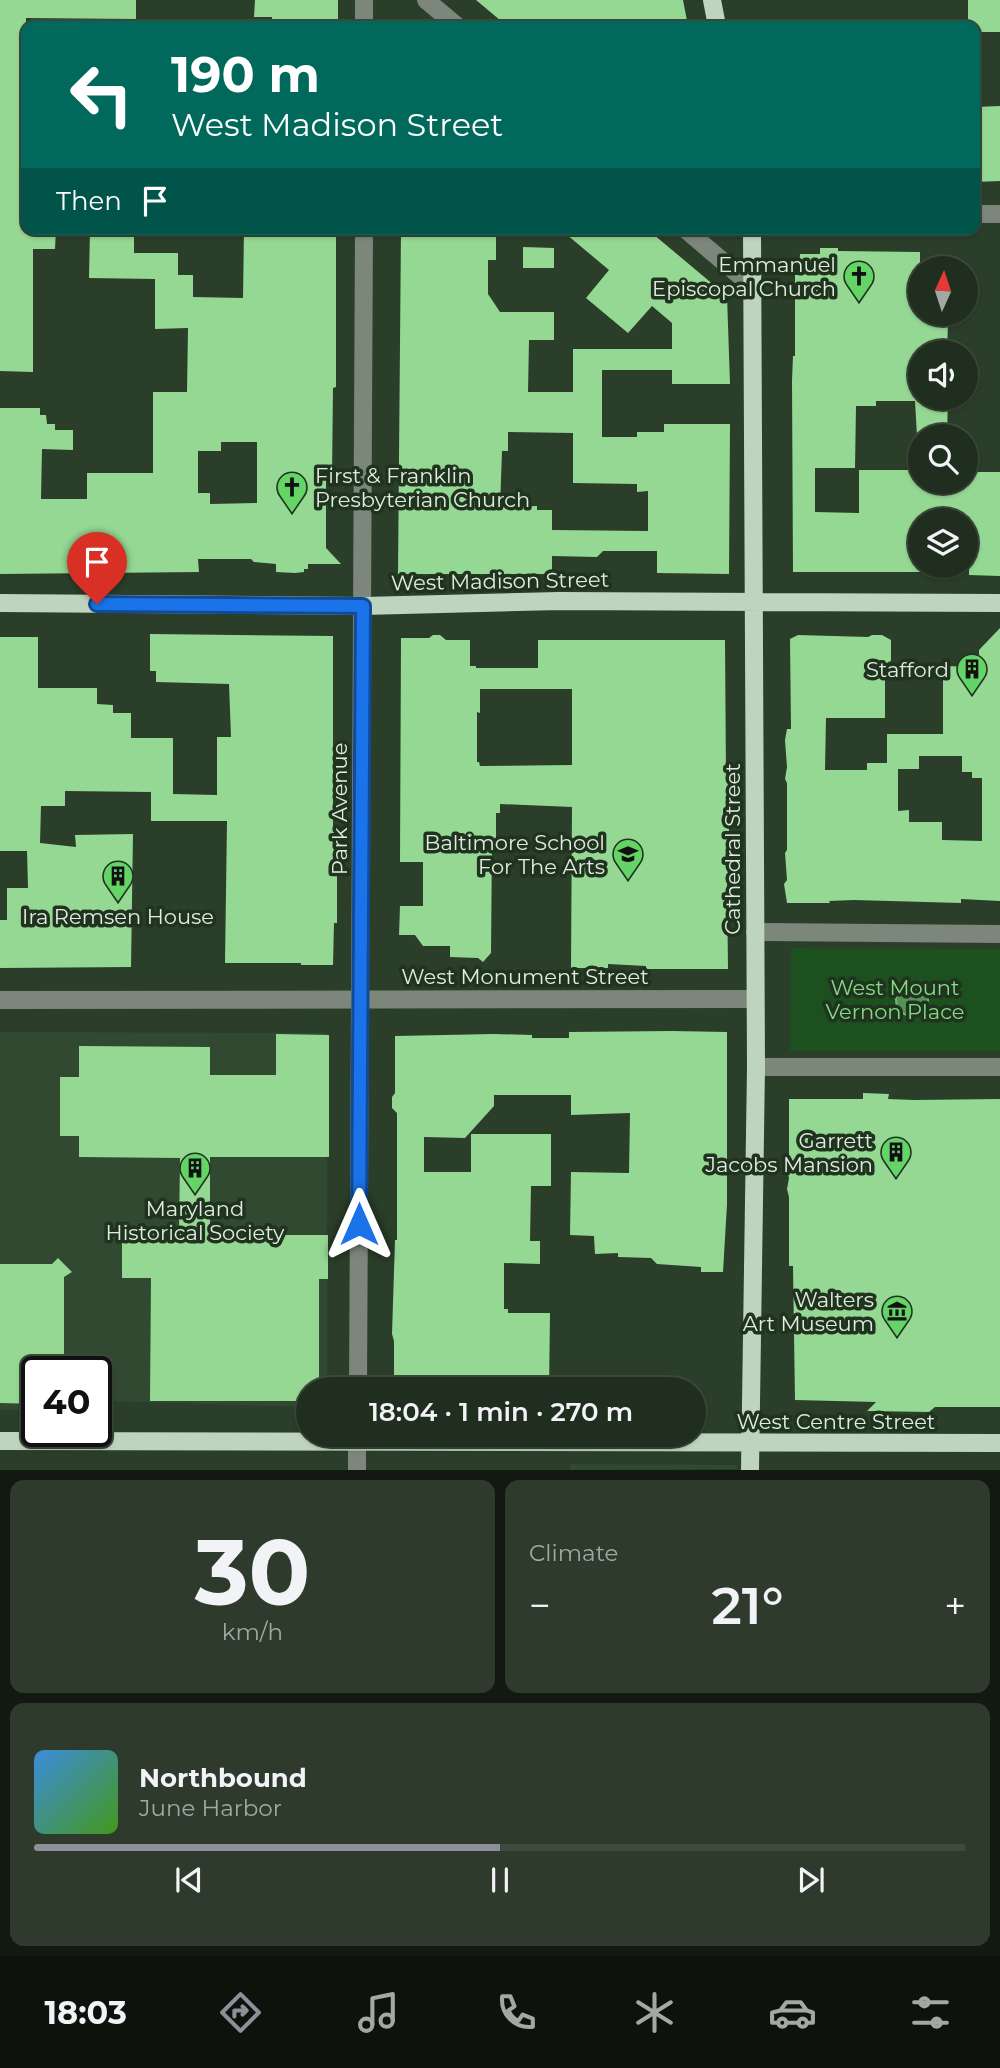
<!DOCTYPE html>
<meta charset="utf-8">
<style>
body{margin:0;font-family:Montserrat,sans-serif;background:#2d3a2c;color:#f1f3f6;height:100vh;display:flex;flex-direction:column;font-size:26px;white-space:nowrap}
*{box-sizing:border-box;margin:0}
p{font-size:23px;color:#a2a8a4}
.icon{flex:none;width:38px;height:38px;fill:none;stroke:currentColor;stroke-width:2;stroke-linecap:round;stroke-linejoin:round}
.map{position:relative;height:1470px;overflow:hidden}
.drawer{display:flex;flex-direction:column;gap:10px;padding:10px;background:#121911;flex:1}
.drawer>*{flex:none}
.hud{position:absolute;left:21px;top:21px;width:959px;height:214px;border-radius:14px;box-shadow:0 2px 5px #0004,0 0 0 2px #3d4a3d;background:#00695c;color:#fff;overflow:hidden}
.needle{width:46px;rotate:3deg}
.fabs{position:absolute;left:908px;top:256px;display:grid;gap:14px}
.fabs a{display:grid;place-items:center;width:70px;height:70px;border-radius:50%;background:#202e1f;box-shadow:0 2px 5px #0004,0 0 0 2px #3d4a3d;font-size:35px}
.speed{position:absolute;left:21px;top:1356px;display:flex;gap:14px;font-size:35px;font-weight:700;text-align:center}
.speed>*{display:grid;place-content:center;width:91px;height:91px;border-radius:50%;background:#202e1f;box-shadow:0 2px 5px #0004,0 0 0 2px #3d4a3d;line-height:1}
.speed .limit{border:4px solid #111;border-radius:10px;background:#fff;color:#111}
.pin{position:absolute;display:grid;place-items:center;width:60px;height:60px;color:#fff;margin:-72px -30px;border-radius:50% 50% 50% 0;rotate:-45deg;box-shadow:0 0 7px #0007}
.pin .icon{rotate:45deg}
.me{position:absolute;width:77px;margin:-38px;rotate:0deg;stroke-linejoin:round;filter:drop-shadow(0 0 5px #0008)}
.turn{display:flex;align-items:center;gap:24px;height:147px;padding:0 35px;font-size:32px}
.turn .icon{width:91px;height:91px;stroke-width:2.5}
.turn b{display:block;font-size:49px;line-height:60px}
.then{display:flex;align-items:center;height:66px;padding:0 35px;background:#0003;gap:14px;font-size:26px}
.big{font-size:52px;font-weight:600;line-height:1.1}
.drawer .tile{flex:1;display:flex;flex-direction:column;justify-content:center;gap:10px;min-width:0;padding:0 24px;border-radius:14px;background:#2d3a2c}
.drawer .dial{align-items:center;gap:0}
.dial b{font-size:91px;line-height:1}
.song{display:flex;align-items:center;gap:21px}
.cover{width:84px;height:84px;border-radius:10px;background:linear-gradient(135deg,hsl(210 70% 55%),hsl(100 70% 35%))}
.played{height:7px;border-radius:4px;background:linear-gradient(90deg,#8c9099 50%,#3d4a3d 50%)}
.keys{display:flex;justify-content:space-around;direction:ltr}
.heat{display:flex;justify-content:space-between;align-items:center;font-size:38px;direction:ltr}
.drawer .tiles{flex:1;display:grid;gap:10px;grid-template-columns:1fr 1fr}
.tile:last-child{grid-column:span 2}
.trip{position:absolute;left:296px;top:1377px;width:410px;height:70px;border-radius:35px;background:#202e1f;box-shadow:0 2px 5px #0004,0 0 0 2px #3d4a3d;font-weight:600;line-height:70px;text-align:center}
.tabs{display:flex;height:112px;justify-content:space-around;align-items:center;background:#0d120c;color:#a2a8a4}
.tabs .icon{width:49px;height:49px}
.tabs .active{color:#8c9099}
.tabs b{font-size:32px;color:#f1f3f6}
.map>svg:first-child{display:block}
</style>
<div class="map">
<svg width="1000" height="1470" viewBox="0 0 1000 1470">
<rect width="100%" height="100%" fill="#2a3e29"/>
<path fill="#304930" d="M 0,1032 L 327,1033 L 327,1389 L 308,1390 L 308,1407 L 106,1401 L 96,1404 L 96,1372 L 37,1372 L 37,1409 L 0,1410 Z
M 570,1464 L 737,1465 L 737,1469 L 570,1470 Z"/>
<path fill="#1d501f" d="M 791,948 L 1000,949 L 1000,1051 L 790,1051 Z"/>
<path fill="#539453" stroke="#7dae7d" stroke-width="2" d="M896 1000a16 16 0 1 1 32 0a16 16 0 1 1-32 0Z"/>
<path fill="#95d894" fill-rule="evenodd" d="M 0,0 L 136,0 L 136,19 L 26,18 L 26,229 L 56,229 L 55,249 L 33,249 L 33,372 L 0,371 Z
M 255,0 L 338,0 L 338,23 L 336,26 L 272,26 L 272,17 L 254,17 Z
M 476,0 L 683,0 L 688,26 L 507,26 Z
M 968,0 L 1000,0 L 1000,32 L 975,32 L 975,26 L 968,26 Z
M 1000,106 L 1000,181 L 975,182 L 975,107 Z
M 90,229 L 134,229 L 134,253 L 178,253 L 178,275 L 193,275 L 193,297 L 243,298 L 244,229 L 336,229 L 336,387 L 333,388 L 332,477 L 326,476 L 326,548 L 341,564 L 308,564 L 308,569 L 304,569 L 304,572 L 295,573 L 276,572 L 276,564 L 254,562 L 251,559 L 198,559 L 199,572 L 0,574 L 0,408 L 40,408 L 40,415 L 46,415 L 47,424 L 55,424 L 55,430 L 73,430 L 73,450 L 42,449 L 41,499 L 87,499 L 87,473 L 153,473 L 153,392 L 187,392 L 188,328 L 155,329 L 155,279 L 89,278 ZM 221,442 L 257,442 L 257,503 L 210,504 L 210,493 L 198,493 L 198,451 L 221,451 Z
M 401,229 L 496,229 L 496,260 L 488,260 L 488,294 L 500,312 L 554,312 L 554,340 L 529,340 L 528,392 L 573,392 L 573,349 L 672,349 L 672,323 L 652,306 L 628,333 L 586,298 L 609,270 L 560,229 L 647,229 L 727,296 L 730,384 L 672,384 L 672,370 L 602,370 L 602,437 L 637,437 L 637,432 L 664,432 L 664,424 L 730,424 L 729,574 L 657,573 L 657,551 L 603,551 L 597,557 L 552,556 L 552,572 L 545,574 L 398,574 ZM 508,432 L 573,433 L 573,483 L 637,484 L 637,492 L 648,491 L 648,531 L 552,530 L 552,510 L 537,510 L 537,506 L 500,507 L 502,451 L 508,451 Z
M 523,247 L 554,248 L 554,268 L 523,268 Z
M 820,248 L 838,248 L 838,251 L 920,252 L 920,313 L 946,313 L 948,323 L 947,352 L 920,352 L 920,397 L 948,397 L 947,436 L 917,436 L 915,401 L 876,401 L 876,406 L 856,406 L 855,468 L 815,468 L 815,512 L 859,513 L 859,470 L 920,470 L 920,481 L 971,481 L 971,472 L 1000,472 L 1000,576 L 969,575 L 969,520 L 920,520 L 920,572 L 793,572 L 792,381 L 793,356 L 795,356 L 795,275 L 799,275 L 800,254 L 820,254 Z
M 1000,628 L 1000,901 L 961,899 L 961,903 L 854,900 L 829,901 L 830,903 L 787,903 L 784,884 L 787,880 L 785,853 L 787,850 L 787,783 L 785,779 L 787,767 L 785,740 L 787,729 L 791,729 L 790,639 L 798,635 L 868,637 L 872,635 L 882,635 L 891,640 L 891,661 L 888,662 L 888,668 L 885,668 L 885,718 L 826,718 L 825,770 L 867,770 L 867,763 L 887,763 L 887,734 L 943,734 L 943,666 L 979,667 L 979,650 ZM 919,756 L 962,756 L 962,772 L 972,772 L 972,778 L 982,778 L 982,841 L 942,840 L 942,822 L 909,822 L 909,810 L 898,811 L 898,769 L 919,769 Z
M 150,634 L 333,636 L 333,830 L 336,830 L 337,875 L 337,923 L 334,923 L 333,965 L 301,965 L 301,963 L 225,963 L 227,821 L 151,821 L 151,792 L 65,791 L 65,806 L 41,806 L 40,843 L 76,847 L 75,835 L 133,834 L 131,967 L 0,968 L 0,920 L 7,920 L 7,888 L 28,888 L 27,851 L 0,851 L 0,637 L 38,637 L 38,688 L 97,688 L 97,704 L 113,705 L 113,713 L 131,713 L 131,738 L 173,738 L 173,794 L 217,795 L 217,737 L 231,737 L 229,684 L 156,682 L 156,671 L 150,671 Z
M 433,635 L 440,635 L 446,640 L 470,640 L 470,666 L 476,666 L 476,668 L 538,668 L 538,640 L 725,640 L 726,779 L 739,779 L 739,802 L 729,802 L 729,884 L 727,884 L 728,969 L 646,969 L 646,966 L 608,964 L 608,968 L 571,968 L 572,807 L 500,804 L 500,813 L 496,813 L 496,839 L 492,839 L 491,953 L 483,962 L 478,958 L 450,957 L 450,946 L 423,946 L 415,935 L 399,935 L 400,906 L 423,906 L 423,862 L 400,862 L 401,638 L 429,638 ZM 480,689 L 572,689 L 572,765 L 480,766 L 479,762 L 477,762 L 477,712 L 480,713 Z
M 672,1031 L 727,1032 L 727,1204 L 723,1272 L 701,1272 L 701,1267 L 657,1264 L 651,1258 L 618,1257 L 618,1253 L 595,1254 L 594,1236 L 570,1235 L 571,1172 L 629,1173 L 630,1113 L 571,1115 L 571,1095 L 494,1095 L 494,1106 L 465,1138 L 424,1137 L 424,1172 L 471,1172 L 471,1134 L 551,1134 L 551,1186 L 531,1186 L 530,1241 L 540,1241 L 540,1264 L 504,1263 L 504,1309 L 508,1309 L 508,1313 L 550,1313 L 549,1390 L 394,1390 L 394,1341 L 392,1334 L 395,1240 L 397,1240 L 397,1113 L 392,1108 L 392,1097 L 395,1093 L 395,1036 L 494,1034 L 532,1035 L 532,1038 L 569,1038 L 569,1032 Z
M 276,1034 L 329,1035 L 329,1157 L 210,1157 L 210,1235 L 328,1235 L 328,1279 L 319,1279 L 319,1390 L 308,1390 L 308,1401 L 150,1401 L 151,1278 L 122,1278 L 122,1232 L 179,1232 L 180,1158 L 79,1157 L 79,1136 L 60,1136 L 60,1077 L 79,1077 L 79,1046 L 210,1047 L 210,1075 L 276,1075 Z
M 863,1093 L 889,1094 L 888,1099 L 914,1100 L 1000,1099 L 1000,1407 L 935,1407 L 929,1412 L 867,1411 L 876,1402 L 795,1400 L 793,1266 L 789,1266 L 789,1197 L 787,1189 L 789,1178 L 786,1166 L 789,1157 L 789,1099 L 863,1099 Z
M 58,1258 L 72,1272 L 64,1277 L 64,1372 L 37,1372 L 37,1404 L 0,1403 L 0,1264 L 52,1264 Z"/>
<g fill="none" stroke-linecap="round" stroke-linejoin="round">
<path stroke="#7c867b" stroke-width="18" d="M 426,0 L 457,26
M 364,26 L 364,0
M 975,214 L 1000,214
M 685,229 L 753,287
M 755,932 L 1000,934
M 0,1000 L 755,999
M 756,1067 L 1000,1067
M 358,1390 L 364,229
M 357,1470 L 357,1435"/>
<path stroke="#bfd4be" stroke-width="18" d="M 712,0 L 717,26
M 0,603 L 363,606 L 559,601 L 1000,603
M 0,1441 L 1000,1443
M 750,1470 L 756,1067 L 752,229"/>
</g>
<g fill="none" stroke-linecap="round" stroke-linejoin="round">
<g stroke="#114b97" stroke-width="18">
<path id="route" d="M 97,604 L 363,606 L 359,1224"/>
</g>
<use href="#route" stroke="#1a73e8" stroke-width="12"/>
</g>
<defs>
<g id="church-pin" transform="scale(1.575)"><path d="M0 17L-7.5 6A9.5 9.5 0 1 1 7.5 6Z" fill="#65d467" stroke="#20331f"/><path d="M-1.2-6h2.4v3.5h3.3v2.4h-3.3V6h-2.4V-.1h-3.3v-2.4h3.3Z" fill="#111"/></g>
<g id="building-pin" transform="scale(1.575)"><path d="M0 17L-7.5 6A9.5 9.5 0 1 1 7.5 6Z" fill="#65d467" stroke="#20331f"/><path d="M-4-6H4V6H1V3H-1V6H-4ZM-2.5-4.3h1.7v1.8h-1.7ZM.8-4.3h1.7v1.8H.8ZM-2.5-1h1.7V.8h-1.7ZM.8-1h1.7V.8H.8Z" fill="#111"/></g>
<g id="school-pin" transform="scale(1.575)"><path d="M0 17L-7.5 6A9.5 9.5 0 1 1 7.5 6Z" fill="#65d467" stroke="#20331f"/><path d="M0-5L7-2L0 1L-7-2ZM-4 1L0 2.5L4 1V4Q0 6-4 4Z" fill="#111"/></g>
<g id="museum-pin" transform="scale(1.575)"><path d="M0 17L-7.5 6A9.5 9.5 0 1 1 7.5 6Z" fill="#65d467" stroke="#20331f"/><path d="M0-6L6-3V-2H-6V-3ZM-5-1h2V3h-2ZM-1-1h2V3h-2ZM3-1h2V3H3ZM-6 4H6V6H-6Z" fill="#111"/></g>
</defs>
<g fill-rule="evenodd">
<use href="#church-pin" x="859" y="276"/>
<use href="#church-pin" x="292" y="487"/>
<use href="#building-pin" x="972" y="669"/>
<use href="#school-pin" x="628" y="854"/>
<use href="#building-pin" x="118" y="876"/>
<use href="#building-pin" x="896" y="1152"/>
<use href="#building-pin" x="195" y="1168"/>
<use href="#museum-pin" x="897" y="1311"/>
</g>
<g text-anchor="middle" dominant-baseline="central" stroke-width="7" stroke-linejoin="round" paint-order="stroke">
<g font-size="21" fill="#dfecdf" stroke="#20331f" text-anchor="end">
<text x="836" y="264">Emmanuel<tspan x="836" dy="24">Episcopal Church</tspan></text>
<text x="315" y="475" text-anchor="start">First &amp; Franklin<tspan x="315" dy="24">Presbyterian Church</tspan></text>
<text x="949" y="669">Stafford</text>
<text x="605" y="842">Baltimore School<tspan x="605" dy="24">For The Arts</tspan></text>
<text x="118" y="916" text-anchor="middle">Ira Remsen House</text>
<text x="873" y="1140">Garrett<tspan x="873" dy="24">Jacobs Mansion</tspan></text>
<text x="195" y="1208" text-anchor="middle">Maryland<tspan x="195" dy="24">Historical Society</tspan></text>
<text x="874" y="1299">Walters<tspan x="874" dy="24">Art Museum</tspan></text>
</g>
<g font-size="21" fill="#dfecdf" stroke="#20331f">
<text transform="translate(500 581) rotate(-1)">West Madison Street</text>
<text transform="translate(339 809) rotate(-90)">Park Avenue</text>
<text transform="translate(732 849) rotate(-90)">Cathedral Street</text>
<text x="525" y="976">West Monument Street</text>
<text x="836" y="1421">West Centre Street</text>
</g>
<g font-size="21" fill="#84db84" stroke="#20331f">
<text x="895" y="987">West Mount<tspan x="895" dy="24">Vernon Place</tspan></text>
</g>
</g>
</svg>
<div class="fabs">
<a><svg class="needle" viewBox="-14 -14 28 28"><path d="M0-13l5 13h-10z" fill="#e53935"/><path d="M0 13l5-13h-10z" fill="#a2a8a4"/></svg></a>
<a><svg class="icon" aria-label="sound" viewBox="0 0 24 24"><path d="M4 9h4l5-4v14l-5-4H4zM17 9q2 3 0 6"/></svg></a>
<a><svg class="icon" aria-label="search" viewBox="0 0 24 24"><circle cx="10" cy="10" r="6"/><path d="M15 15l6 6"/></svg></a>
<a><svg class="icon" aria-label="layers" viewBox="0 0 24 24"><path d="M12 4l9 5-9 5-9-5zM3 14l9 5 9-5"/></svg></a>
</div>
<div class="speed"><div class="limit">40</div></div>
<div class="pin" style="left:97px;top:604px;background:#d93025"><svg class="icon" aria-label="arrive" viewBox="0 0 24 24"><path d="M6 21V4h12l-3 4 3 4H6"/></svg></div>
<svg class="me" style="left:359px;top:1224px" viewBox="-20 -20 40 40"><path d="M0-17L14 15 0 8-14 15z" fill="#1a73e8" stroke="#fff" stroke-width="4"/></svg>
<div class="trip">18:04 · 1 min · 270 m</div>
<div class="hud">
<div class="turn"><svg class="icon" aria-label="left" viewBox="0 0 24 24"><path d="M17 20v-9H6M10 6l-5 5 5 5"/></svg><div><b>190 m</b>West Madison Street</div></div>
<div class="then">Then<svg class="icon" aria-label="arrive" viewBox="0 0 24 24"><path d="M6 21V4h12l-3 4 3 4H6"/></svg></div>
</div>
</div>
<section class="drawer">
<div class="tiles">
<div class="tile dial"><b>30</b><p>km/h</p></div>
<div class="tile"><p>Climate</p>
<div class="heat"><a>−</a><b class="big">21°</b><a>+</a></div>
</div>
<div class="tile">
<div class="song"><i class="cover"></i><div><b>Northbound</b><p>June Harbor</p></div></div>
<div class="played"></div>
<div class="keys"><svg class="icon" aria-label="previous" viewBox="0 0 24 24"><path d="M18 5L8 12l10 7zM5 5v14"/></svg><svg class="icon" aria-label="pause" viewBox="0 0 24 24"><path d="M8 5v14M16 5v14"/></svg><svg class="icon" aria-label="next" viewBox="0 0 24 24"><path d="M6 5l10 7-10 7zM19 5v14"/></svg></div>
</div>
</div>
</section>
<nav class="tabs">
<b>18:03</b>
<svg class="icon active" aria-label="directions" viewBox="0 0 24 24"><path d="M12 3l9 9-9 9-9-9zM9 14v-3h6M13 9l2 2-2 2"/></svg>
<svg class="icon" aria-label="music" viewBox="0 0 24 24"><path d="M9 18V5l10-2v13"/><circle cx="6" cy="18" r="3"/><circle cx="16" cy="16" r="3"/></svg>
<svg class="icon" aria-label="phone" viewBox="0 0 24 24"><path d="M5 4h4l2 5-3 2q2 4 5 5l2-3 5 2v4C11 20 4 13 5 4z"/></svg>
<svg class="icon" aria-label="climate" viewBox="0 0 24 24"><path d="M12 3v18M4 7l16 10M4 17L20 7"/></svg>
<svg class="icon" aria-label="car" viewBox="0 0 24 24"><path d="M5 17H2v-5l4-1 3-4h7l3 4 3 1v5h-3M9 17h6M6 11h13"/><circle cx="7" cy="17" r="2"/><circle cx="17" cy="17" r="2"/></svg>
<svg class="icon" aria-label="filters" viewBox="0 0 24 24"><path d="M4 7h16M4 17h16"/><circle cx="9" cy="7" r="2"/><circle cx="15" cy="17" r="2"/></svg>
</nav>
